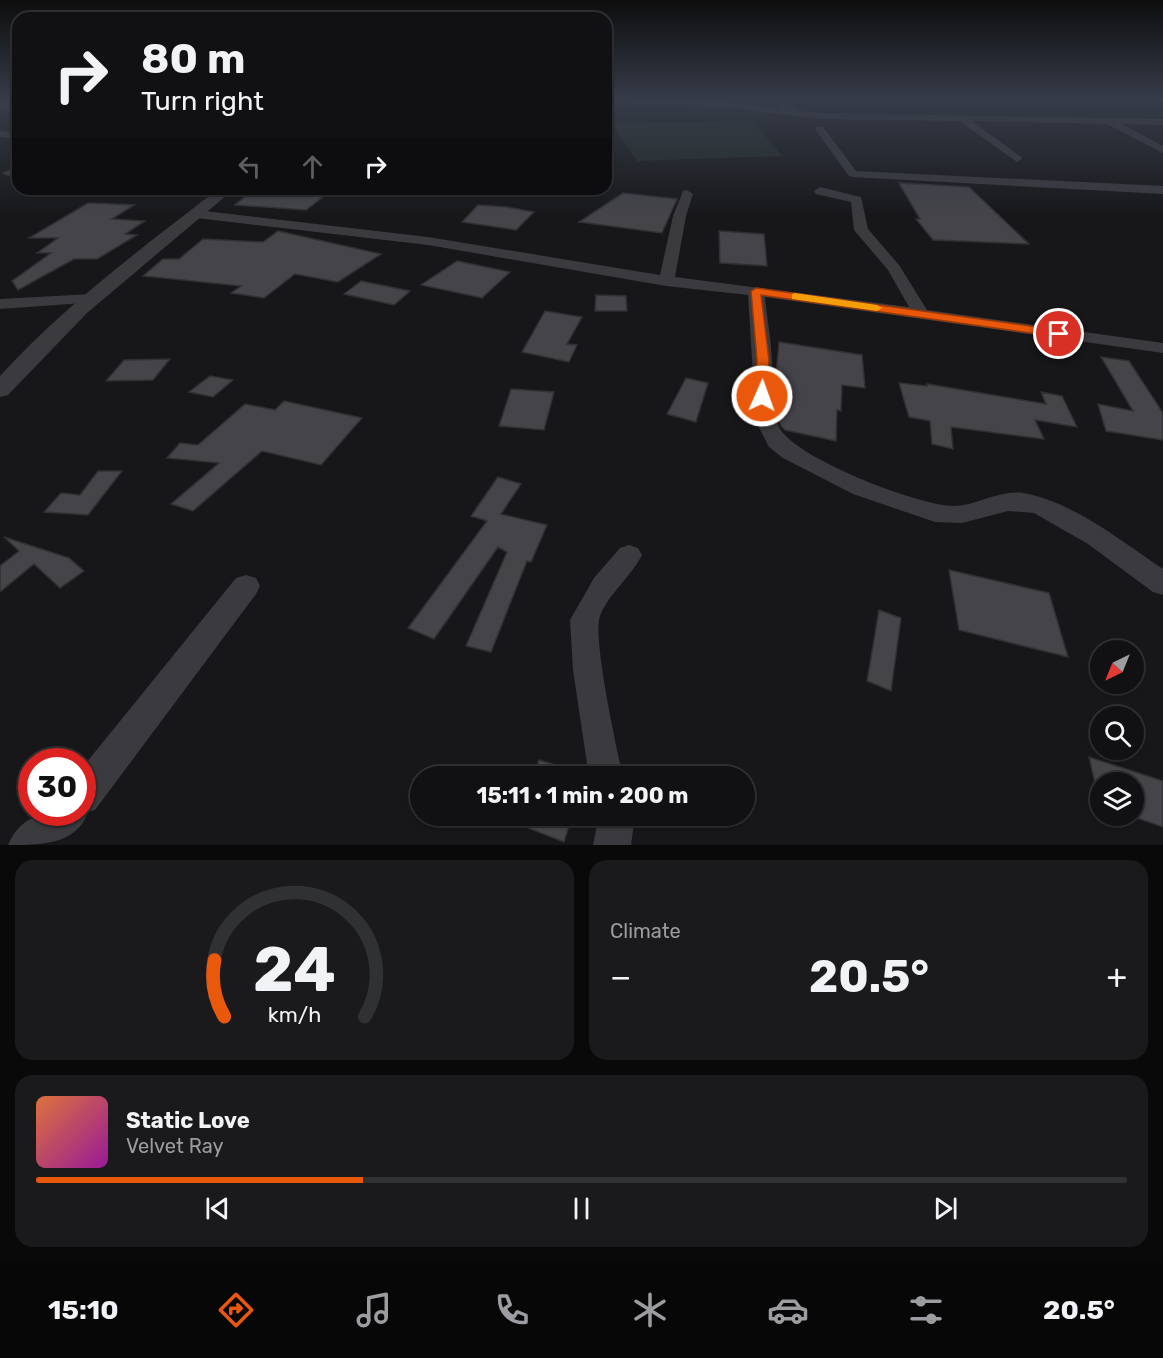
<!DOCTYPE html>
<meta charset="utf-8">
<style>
body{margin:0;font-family:Rubik,sans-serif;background:#1a1a1c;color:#f1f3f6;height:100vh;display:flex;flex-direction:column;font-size:22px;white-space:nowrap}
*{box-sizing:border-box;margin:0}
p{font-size:20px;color:#9c9da0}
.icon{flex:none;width:33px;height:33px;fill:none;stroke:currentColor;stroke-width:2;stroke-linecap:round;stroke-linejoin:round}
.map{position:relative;height:845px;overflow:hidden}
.panel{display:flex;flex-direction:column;gap:15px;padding:15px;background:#09090a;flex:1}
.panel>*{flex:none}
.top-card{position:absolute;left:12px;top:12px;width:600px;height:183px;border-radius:18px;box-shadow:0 2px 4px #0004,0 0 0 2px #303133;background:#111113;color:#f1f3f6;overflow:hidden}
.needle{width:39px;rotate:223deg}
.buttons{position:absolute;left:1090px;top:640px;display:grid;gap:12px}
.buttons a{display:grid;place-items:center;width:54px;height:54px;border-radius:50%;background:#111113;box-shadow:0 2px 4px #0004,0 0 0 2px #303133;font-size:30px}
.speed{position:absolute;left:18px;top:748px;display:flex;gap:12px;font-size:30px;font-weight:700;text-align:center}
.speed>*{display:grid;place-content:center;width:78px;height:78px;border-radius:50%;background:#111113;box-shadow:0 2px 4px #0004,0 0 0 2px #303133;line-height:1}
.speed .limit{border:9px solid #d22;background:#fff;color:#111}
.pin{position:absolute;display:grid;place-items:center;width:51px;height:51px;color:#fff;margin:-26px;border:3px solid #fff;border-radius:50%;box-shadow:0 2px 6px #0007}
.me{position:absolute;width:66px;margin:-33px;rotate:2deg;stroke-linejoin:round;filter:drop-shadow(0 0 4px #0008)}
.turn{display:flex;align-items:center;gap:21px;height:126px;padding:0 30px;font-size:27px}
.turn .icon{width:78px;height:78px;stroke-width:2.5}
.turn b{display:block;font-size:42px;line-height:51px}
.lanes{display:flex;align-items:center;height:57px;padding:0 30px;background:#0003;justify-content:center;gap:30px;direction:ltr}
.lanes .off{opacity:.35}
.big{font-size:45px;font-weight:700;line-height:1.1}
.panel .widget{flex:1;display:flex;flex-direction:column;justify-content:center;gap:9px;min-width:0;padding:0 21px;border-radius:18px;background:#1a1a1c}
.panel .dial{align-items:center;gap:0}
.dial svg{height:156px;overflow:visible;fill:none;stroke:#303133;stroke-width:7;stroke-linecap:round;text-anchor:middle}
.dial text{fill:#f1f3f6;stroke:none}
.song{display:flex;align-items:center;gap:18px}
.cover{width:72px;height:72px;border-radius:9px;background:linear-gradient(135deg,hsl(20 70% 55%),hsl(300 70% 35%))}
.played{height:6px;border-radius:3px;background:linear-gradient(90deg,#ea580c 30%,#303133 30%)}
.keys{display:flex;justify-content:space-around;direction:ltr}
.heat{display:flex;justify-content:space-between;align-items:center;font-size:33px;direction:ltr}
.panel .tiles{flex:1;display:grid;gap:15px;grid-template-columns:1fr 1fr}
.widget:last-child{grid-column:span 2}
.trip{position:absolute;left:410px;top:766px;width:345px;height:60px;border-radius:30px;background:#111113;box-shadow:0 2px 4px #0004,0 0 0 2px #303133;font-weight:700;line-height:60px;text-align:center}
.dock{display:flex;height:96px;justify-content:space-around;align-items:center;background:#070708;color:#9c9da0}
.dock .icon{width:42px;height:42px}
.dock .current{color:#ea580c}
.dock b{font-size:27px;color:#f1f3f6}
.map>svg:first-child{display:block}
</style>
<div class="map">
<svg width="1163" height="845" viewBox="0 0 1163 845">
<rect width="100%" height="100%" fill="#171719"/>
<path fill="#232b25" d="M 753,121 L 782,156 L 637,161 L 611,123 Z"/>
<path fill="#444449" stroke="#313134" stroke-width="1.5" d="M 899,183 L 969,187 L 1029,244 L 933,240 L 916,219 L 920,219 Z
M 254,189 L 298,190 L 332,190 L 306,210 L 235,205 Z
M 623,193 L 677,199 L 662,233 L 579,222 Z
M 88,203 L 134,205 L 112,219 L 145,221 L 125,234 L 137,235 L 97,259 L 74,259 L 18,290 L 12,281 L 51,253 L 37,253 L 58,238 L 29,238 Z
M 478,205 L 507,207 L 534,212 L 516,230 L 462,222 Z
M 278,231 L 381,254 L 338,282 L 295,274 L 264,298 L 231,293 L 241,286 L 143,276 L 163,259 L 179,259 L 203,239 L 263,242 Z
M 719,231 L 764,234 L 767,266 L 720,263 Z
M 457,261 L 510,272 L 482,298 L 421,285 Z
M 361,281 L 410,291 L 394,305 L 344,294 Z
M 596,295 L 626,296 L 627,311 L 595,311 Z
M 545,311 L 582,317 L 567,344 L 577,345 L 569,362 L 522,352 Z
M 779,342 L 862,355 L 865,388 L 842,385 L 841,411 L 837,410 L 836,441 L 785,430 L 781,426 L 779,421 L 784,375 L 776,374 Z
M 1101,357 L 1129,361 L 1163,413 L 1163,440 L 1106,431 L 1098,404 L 1133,411 Z
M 170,359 L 153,380 L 106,381 L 124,360 Z
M 210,376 L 233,380 L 213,397 L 189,392 Z
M 686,378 L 708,383 L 696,422 L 667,414 Z
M 899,383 L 927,386 L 927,384 L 1046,404 L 1041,392 L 1062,396 L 1077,427 L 1035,420 L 1044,439 L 951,427 L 953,449 L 932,444 L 930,421 L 909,417 Z
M 511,389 L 554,392 L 544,430 L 499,426 Z
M 284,401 L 362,418 L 321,465 L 262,451 L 193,511 L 171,504 L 219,463 L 167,458 L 180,443 L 198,445 L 245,404 L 275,410 Z
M 98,471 L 122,471 L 88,515 L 44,512 L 61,493 L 80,495 Z
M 498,477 L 521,484 L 501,514 L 547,525 L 531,562 L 527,561 L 491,652 L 466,646 L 507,552 L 498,547 L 434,639 L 408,628 L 487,521 L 471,516 Z
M 4,537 L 69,558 L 84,571 L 60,588 L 34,564 L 0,592 L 0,566 L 19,551 Z
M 949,570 L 1049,593 L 1068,657 L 959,630 Z
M 879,610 L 901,618 L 891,691 L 867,681 Z
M 1089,757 L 1163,781 L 1163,827 L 1134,817 L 1134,783 L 1095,783 Z
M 539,760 L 583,773 L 582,777 L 533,777 Z
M 497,816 L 572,816 L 564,842 Z"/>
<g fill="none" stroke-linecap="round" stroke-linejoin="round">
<path fill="#3a3a3f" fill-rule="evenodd" d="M 606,99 L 725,101 L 783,109 L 774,99 L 782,99 L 799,111 L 820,113 L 1163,119 L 1163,125 L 1122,124 L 1163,146 L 1163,153 L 1107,124 L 972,121 L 1021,157 L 1022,159 L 1017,162 L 959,121 L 820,119 L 725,107 L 606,103 Z
M 817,127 L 823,127 L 856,171 L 1163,186 L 1163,194 L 853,177 L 849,176 L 815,129 Z
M 0,131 L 18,133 L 18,139 L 0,137 Z
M 18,166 L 18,173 L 8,176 L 2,173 Z
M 820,187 L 861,197 L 868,229 L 899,265 L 927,310 L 1163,343 L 1163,353 L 765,297 C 767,318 771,339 772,360 C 774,382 769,407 779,427 C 794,458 919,506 954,506 C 979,505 1003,487 1029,494 C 1079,506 1121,541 1163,569 L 1163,595 L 1153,592 L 1088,544 L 1034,513 L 1008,511 L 962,523 L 935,522 L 853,494 L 783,458 L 769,447 L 756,422 L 748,295 L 666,286 L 428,245 L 196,218 L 190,214 L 196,210 L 428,237 L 660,275 L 673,216 L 683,191 L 687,190 L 693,194 L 686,216 L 675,277 L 909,307 L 888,270 L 854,230 L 851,202 L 816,194 L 814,191 Z
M 92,294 L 98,296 L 100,299 L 98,302 L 0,309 L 0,299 Z
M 629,545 L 638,548 L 642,555 C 631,577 609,593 600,616 C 592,637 617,750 623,777 L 589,777 L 573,670 L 570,620 L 594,578 L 620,548 Z
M 246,575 L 256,578 L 260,586 L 256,594 L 95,810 L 88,812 C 77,845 40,845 8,845 C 23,810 50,813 82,813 L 82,768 L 236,578 Z
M 599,816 L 635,816 L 631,845 L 593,845 Z"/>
<path fill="#3a3a3f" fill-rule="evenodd" d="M 0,104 L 18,105 L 18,111 L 0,110 Z
M 218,189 L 234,189 L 87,313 L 8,395 L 0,397 L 0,376 C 65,305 142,248 218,189 Z"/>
<path fill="#46474d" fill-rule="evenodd" d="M 18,99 L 18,105 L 0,110 L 0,102 Z"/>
</g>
<linearGradient id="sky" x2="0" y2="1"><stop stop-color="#0d0d0e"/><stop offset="0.46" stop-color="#363c49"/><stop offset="1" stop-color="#363c49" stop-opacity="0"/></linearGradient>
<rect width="1163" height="217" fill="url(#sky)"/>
<path fill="#ea580c" stroke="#983908" stroke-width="1.5" d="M 756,288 L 1059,330 L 1064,334 L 1059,337 L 761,295 L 769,360 L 768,396 L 762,400 L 755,396 L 757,360 L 751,291 Z"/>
<path fill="#f59e0b" d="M 795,293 L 877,305 L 882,308 L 877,311 L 792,299 L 792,294 Z"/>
</svg>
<div class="buttons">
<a><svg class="needle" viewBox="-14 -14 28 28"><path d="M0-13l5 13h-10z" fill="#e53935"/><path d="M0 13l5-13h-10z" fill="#9c9da0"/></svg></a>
<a><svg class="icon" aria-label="search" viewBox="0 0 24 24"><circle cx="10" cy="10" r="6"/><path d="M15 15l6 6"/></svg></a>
<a><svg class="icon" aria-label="layers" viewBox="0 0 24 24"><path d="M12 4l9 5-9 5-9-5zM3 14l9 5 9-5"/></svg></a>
</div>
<div class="speed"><div class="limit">30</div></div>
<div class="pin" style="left:1059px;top:334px;background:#d93025"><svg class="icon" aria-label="arrive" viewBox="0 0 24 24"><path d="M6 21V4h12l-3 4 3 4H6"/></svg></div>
<svg class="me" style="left:762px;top:396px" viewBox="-20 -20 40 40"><circle r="17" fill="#ea580c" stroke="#fff" stroke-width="3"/><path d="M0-11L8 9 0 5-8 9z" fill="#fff"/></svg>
<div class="trip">15:11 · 1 min · 200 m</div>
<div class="top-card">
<div class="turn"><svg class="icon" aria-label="right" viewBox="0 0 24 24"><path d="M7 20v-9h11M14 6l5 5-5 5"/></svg><div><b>80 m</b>Turn right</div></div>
<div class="lanes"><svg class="icon off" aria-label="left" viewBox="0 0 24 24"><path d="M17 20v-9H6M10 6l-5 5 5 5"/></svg><svg class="icon off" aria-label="ahead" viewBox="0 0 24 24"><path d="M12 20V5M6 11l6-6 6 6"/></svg><svg class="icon" aria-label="right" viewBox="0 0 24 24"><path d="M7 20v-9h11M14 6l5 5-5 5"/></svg></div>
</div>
</div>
<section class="panel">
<div class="tiles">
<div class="widget dial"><svg viewBox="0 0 100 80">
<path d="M14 69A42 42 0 1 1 86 69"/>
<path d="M14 69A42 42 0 0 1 9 40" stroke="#ea580c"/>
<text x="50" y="56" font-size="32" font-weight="700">24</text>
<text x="50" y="72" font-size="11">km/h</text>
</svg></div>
<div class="widget"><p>Climate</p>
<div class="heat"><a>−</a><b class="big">20.5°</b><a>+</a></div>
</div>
<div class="widget">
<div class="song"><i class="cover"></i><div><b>Static Love</b><p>Velvet Ray</p></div></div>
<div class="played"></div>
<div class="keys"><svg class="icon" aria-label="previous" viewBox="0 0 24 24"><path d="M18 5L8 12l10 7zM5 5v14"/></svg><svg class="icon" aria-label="pause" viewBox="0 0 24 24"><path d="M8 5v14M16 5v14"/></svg><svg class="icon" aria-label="next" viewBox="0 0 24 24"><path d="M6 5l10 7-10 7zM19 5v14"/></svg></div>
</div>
</div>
</section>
<nav class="dock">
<b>15:10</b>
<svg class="icon current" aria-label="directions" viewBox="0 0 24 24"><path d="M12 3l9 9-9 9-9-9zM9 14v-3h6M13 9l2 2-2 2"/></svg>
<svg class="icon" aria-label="music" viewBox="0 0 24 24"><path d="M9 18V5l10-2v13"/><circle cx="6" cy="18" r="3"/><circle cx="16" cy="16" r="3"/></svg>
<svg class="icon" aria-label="phone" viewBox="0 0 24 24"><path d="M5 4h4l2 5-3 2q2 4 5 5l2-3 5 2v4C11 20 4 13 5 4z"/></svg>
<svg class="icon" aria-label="climate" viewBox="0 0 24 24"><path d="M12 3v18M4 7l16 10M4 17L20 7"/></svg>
<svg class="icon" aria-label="car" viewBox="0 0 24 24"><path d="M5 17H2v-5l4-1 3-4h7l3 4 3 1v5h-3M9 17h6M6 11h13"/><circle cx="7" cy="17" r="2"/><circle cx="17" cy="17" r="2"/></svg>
<svg class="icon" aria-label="filters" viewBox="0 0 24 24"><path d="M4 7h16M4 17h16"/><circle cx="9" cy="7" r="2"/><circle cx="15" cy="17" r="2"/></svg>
<b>20.5°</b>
</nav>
